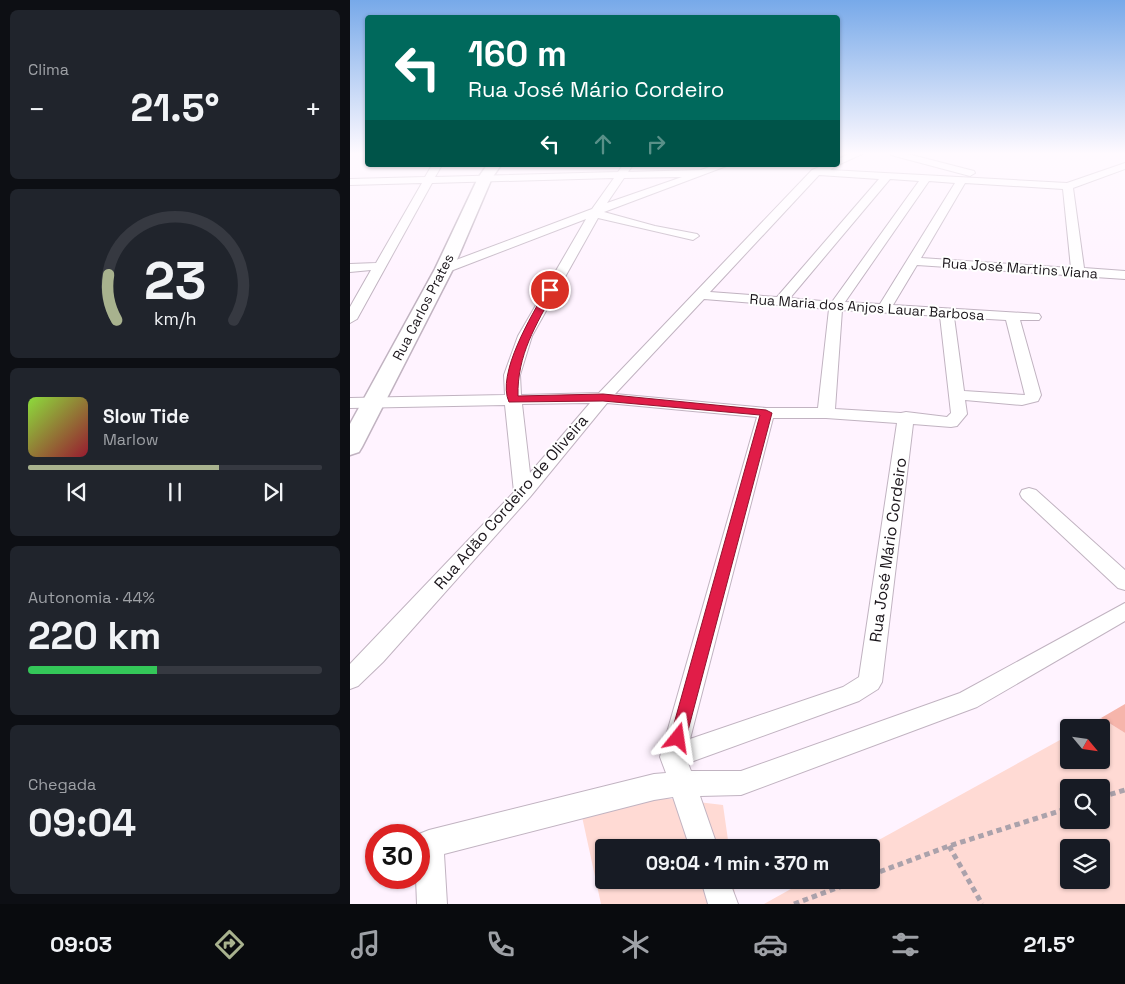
<!DOCTYPE html>
<html lang="pt">
<meta charset="utf-8">
<style>
body{margin:0;font-family:"Space Grotesk",sans-serif;background:#20242c;color:#f1f3f6;height:100vh;display:flex;flex-direction:column;font-size:19px;white-space:nowrap}
*{box-sizing:border-box;margin:0}
p{font-size:16px;color:#9ea1a6}
.icon{flex:none;width:28px;height:28px;fill:none;stroke:currentColor;stroke-width:2;stroke-linecap:round;stroke-linejoin:round}
.map{position:relative;flex:1;overflow:hidden}
.side{display:flex;flex-direction:column;gap:10px;padding:10px;background:#0d0f14;width:350px}
.side>*{flex:none}
.hud{position:absolute;left:15px;top:15px;width:475px;height:152px;border-radius:5px;box-shadow:0 1px 4px #0004;background:#00695c;color:#fff;overflow:hidden}
.needle{width:32px;rotate:119deg}
.tools{position:absolute;left:710px;top:719px;display:grid;gap:10px}
.tools a{display:grid;place-items:center;width:50px;height:50px;border-radius:5px;background:#171b24;box-shadow:0 1px 4px #0004;font-size:25px}
.speed{position:absolute;left:15px;top:824px;display:flex;gap:10px;font-size:25px;font-weight:700;text-align:center}
.speed>*{display:grid;place-content:center;width:65px;height:65px;border-radius:50%;background:#171b24;box-shadow:0 1px 4px #0004;line-height:1}
.speed .limit{border:8px solid #d22;background:#fff;color:#111}
.pin{position:absolute;display:grid;place-items:center;width:42px;height:42px;color:#fff;margin:-21px;border:2px solid #fff;border-radius:50%;box-shadow:0 1px 5px #0007}
.me{position:absolute;width:55px;margin:-28px;rotate:15deg;stroke-linejoin:round;filter:drop-shadow(0 0 4px #0008)}
.turn{display:flex;align-items:center;gap:18px;height:105px;padding:0 20px;font-size:22px}
.turn .icon{width:65px;height:65px;stroke-width:2.5}
.turn b{display:block;font-size:35px;line-height:42px}
.lanes{display:flex;align-items:center;height:48px;padding:0 20px;background:#0003;justify-content:center;gap:25px;direction:ltr}
.lanes .off{opacity:.35}
.big{font-size:38px;font-weight:700;line-height:1.1}
.side .tile{flex:1;display:flex;flex-direction:column;justify-content:center;gap:8px;min-width:0;padding:0 18px;border-radius:8px;background:#20242c}
.side .dial{align-items:center;gap:0}
.dial svg{height:130px;overflow:visible;fill:none;stroke:#363941;stroke-width:7;stroke-linecap:round;text-anchor:middle}
.dial text{fill:#f1f3f6;stroke:none}
.song{display:flex;align-items:center;gap:15px}
.cover{width:60px;height:60px;border-radius:8px;background:linear-gradient(135deg,hsl(90 70% 55%),hsl(350 70% 35%))}
.played{height:5px;border-radius:2px;background:linear-gradient(90deg,#a8b28e 65%,#363941 65%)}
.keys{display:flex;justify-content:space-around;direction:ltr}
.heat{display:flex;justify-content:space-between;align-items:center;font-size:28px;direction:ltr}
.charge{height:8px;border-radius:4px;background:linear-gradient(90deg,#34c759 44%,#363941 0)}
.trip{position:absolute;left:245px;top:839px;width:285px;height:50px;border-radius:5px;background:#171b24;box-shadow:0 1px 4px #0004;font-weight:700;line-height:50px;text-align:center}
.menu{display:flex;height:80px;justify-content:space-around;align-items:center;background:#090b0e;color:#9ea1a6}
.menu .icon{width:35px;height:35px}
.menu .on{color:#a8b28e}
.menu b{font-size:22px;color:#f1f3f6}
main{display:flex;flex:1;min-height:0}
.map>svg:first-child{display:block}
</style>
<main>
<section class="side">
<div class="tile"><p>Clima</p>
<div class="heat"><a>−</a><b class="big">21.5°</b><a>+</a></div>
</div>
<div class="tile dial"><svg viewBox="0 0 100 80">
<path d="M14 69A42 42 0 1 1 86 69"/>
<path d="M14 69A42 42 0 0 1 9 41" stroke="#a8b28e"/>
<text x="50" y="56" font-size="32" font-weight="700">23</text>
<text x="50" y="72" font-size="11">km/h</text>
</svg></div>
<div class="tile">
<div class="song"><i class="cover"></i><div><b>Slow Tide</b><p>Marlow</p></div></div>
<div class="played"></div>
<div class="keys"><svg class="icon" aria-label="previous" viewBox="0 0 24 24"><path d="M18 5L8 12l10 7zM5 5v14"/></svg><svg class="icon" aria-label="pause" viewBox="0 0 24 24"><path d="M8 5v14M16 5v14"/></svg><svg class="icon" aria-label="next" viewBox="0 0 24 24"><path d="M6 5l10 7-10 7zM19 5v14"/></svg></div>
</div>
<div class="tile"><p>Autonomia · 44%</p><b class="big">220 km</b><div class="charge"></div></div>
<div class="tile"><p>Chegada</p><b class="big">09:04</b></div>
</section>
<div class="map">
<svg width="775" height="904" viewBox="0 0 775 904">
<rect width="100%" height="100%" fill="#fff3ff"/>
<path fill="#ffdad4" fill-rule="evenodd" d="M 751,718 L 775,733 L 775,904 L 414,904 L 457,880 L 521,880 L 521,848 L 516,847 L 719,735 L 719,760 L 751,760 L 751,728 L 733,727 ZM 719,788 L 751,788 L 751,820 L 719,820 ZM 719,848 L 751,848 L 751,880 L 719,880 Z
M 306,797 L 373,805 L 379,847 L 254,848 L 254,880 L 383,880 L 386,904 L 251,904 L 231,812 Z"/>
<path fill="#f6b5ab" d="M 775,704 L 775,733 L 751,718 Z"/>
<g fill="none" stroke-linecap="round" stroke-linejoin="round">
<g stroke="#c1b3c1" stroke-width="2">
<path id="street" d="M 501,153 L 514,153 L 488,165 L 488,159 Z
M 539,153 L 554,153 L 624,171 L 625,173 L 620,176 L 541,155 Z
M 775,163 L 775,169 L 723,188 L 734,268 L 775,271 L 775,279 L 567,265 L 543,305 L 689,314 L 691,317 L 689,320 L 670,320 L 691,395 L 688,401 L 672,405 L 615,400 L 617,414 L 607,426 L 601,427 L 563,424 L 532,682 L 528,689 L 509,701 L 338,763 L 341,771 L 391,771 L 610,693 L 775,603 L 775,621 L 627,707 L 391,795 L 350,796 L 368,848 L 340,848 L 323,797 L 304,800 L 94,854 L 97,904 L 67,904 L 66,878 L 69,878 L 69,834 L 79,830 L 304,774 L 316,773 L 310,757 L 407,417 L 257,403 L 180,497 L 33,662 L 8,686 L 0,689 L 0,664 L 164,492 L 155,405 L 0,408 L 0,398 L 155,395 L 154,375 L 168,336 L 236,219 L 98,272 L 90,272 L 88,269 L 90,266 L 242,209 L 264,178 L 82,183 L 7,319 L 0,323 L 0,307 L 21,270 L 0,272 L 0,264 L 26,263 L 72,183 L 0,185 L 0,179 L 75,177 L 82,165 L 92,165 L 85,177 L 268,172 L 273,165 L 283,165 L 278,172 L 351,170 L 365,165 L 379,165 L 254,212 L 305,226 L 347,234 L 349,236 L 343,240 L 248,218 L 182,336 L 170,375 L 171,395 L 249,393 L 462,170 L 474,165 L 487,165 L 480,170 L 717,183 ZM 469,175 L 529,179 L 427,297 L 360,292 ZM 332,177 L 257,203 L 274,178 ZM 540,179 L 569,181 L 482,302 L 440,298 ZM 579,181 L 605,183 L 530,304 L 495,302 ZM 615,183 L 713,189 L 721,268 L 571,258 ZM 354,299 L 479,309 L 468,408 L 416,408 L 265,394 ZM 492,310 L 590,316 L 601,413 L 597,417 L 556,412 L 551,413 L 485,409 ZM 604,317 L 656,320 L 675,395 L 614,391 ZM 240,403 L 180,473 L 172,404 ZM 423,418 L 476,418 L 547,423 L 509,677 L 493,687 L 340,739 Z
M 679,488 L 686,490 L 775,570 L 775,590 L 768,588 L 672,498 L 670,494 L 672,490 Z
M 351,880 L 379,880 L 388,904 L 358,904 Z"/>
</g>
<g stroke="#c1b3c1" stroke-width="3">
<path id="secondary" d="M 137,165 L 151,165 L 142,178 L 103,269 L 12,447 L 9,452 L 0,455 L 0,424 L 85,269 L 128,178 Z"/>
</g>
<path stroke="#aba2ab" stroke-width="5" stroke-dasharray="5.5 4" stroke-linecap="butt" d="M 751,797 L 775,790
M 599,846 L 632,904
M 521,875 L 599,846 L 719,808
M 444,904 L 508,880"/>
<use href="#street" fill="#fff" fill-rule="evenodd"/>
<use href="#secondary" fill="#fff" fill-rule="evenodd"/>
</g>
<linearGradient id="sky" x2="0" y2="1"><stop stop-color="#77a9e9"/><stop offset="0.55" stop-color="#fffaff"/><stop offset="1" stop-color="#fffaff" stop-opacity="0"/></linearGradient>
<rect width="775" height="279" fill="url(#sky)"/>
<path fill="#e11d48" stroke="#92132f" d="M 200,287 L 205,290 C 186,325 167,355 168,396 L 253,394 L 416,410 L 422,413 L 336,738 L 334,743 L 328,745 L 322,743 L 320,738 L 410,415 L 253,401 L 159,402 C 146,374 182,315 196,290 Z"/>
<g text-anchor="middle" dominant-baseline="central" stroke-width="4" stroke-linejoin="round" paint-order="stroke">
<g font-size="14" fill="#1b161b" stroke="#fff">
<text transform="translate(670 268) rotate(4)">Rua José Martins Viana</text>
<text transform="translate(73 307) rotate(-63)">Rua Carlos Prates</text>
<text transform="translate(517 307) rotate(4)">Rua Maria dos Anjos Lauar Barbosa</text>
</g>
<g font-size="16" fill="#1b161b" stroke="#fff">
<text transform="translate(161 502) rotate(-49)">Rua Adão Cordeiro de Oliveira</text>
<text transform="translate(538 550) rotate(-82)">Rua José Mário Cordeiro</text>
</g>
</g>
</svg>
<div class="tools">
<a><svg class="needle" viewBox="-14 -14 28 28"><path d="M0-13l5 13h-10z" fill="#e53935"/><path d="M0 13l5-13h-10z" fill="#9ea1a6"/></svg></a>
<a><svg class="icon" aria-label="search" viewBox="0 0 24 24"><circle cx="10" cy="10" r="6"/><path d="M15 15l6 6"/></svg></a>
<a><svg class="icon" aria-label="layers" viewBox="0 0 24 24"><path d="M12 4l9 5-9 5-9-5zM3 14l9 5 9-5"/></svg></a>
</div>
<div class="speed"><div class="limit">30</div></div>
<div class="pin" style="left:200px;top:290px;background:#d93025"><svg class="icon" aria-label="arrive" viewBox="0 0 24 24"><path d="M6 21V4h12l-3 4 3 4H6"/></svg></div>
<svg class="me" style="left:328px;top:738px" viewBox="-20 -20 40 40"><path d="M0-17L14 15 0 8-14 15z" fill="#e11d48" stroke="#fff" stroke-width="4"/></svg>
<div class="trip">09:04 · 1 min · 370 m</div>
<div class="hud">
<div class="turn"><svg class="icon" aria-label="left" viewBox="0 0 24 24"><path d="M17 20v-9H6M10 6l-5 5 5 5"/></svg><div><b>160 m</b>Rua José Mário Cordeiro</div></div>
<div class="lanes"><svg class="icon" aria-label="left" viewBox="0 0 24 24"><path d="M17 20v-9H6M10 6l-5 5 5 5"/></svg><svg class="icon off" aria-label="ahead" viewBox="0 0 24 24"><path d="M12 20V5M6 11l6-6 6 6"/></svg><svg class="icon off" aria-label="right" viewBox="0 0 24 24"><path d="M7 20v-9h11M14 6l5 5-5 5"/></svg></div>
</div>
</div>
</main>
<nav class="menu">
<b>09:03</b>
<svg class="icon on" aria-label="directions" viewBox="0 0 24 24"><path d="M12 3l9 9-9 9-9-9zM9 14v-3h6M13 9l2 2-2 2"/></svg>
<svg class="icon" aria-label="music" viewBox="0 0 24 24"><path d="M9 18V5l10-2v13"/><circle cx="6" cy="18" r="3"/><circle cx="16" cy="16" r="3"/></svg>
<svg class="icon" aria-label="phone" viewBox="0 0 24 24"><path d="M5 4h4l2 5-3 2q2 4 5 5l2-3 5 2v4C11 20 4 13 5 4z"/></svg>
<svg class="icon" aria-label="climate" viewBox="0 0 24 24"><path d="M12 3v18M4 7l16 10M4 17L20 7"/></svg>
<svg class="icon" aria-label="car" viewBox="0 0 24 24"><path d="M5 17H2v-5l4-1 3-4h7l3 4 3 1v5h-3M9 17h6M6 11h13"/><circle cx="7" cy="17" r="2"/><circle cx="17" cy="17" r="2"/></svg>
<svg class="icon" aria-label="filters" viewBox="0 0 24 24"><path d="M4 7h16M4 17h16"/><circle cx="9" cy="7" r="2"/><circle cx="15" cy="17" r="2"/></svg>
<b>21.5°</b>
</nav>
